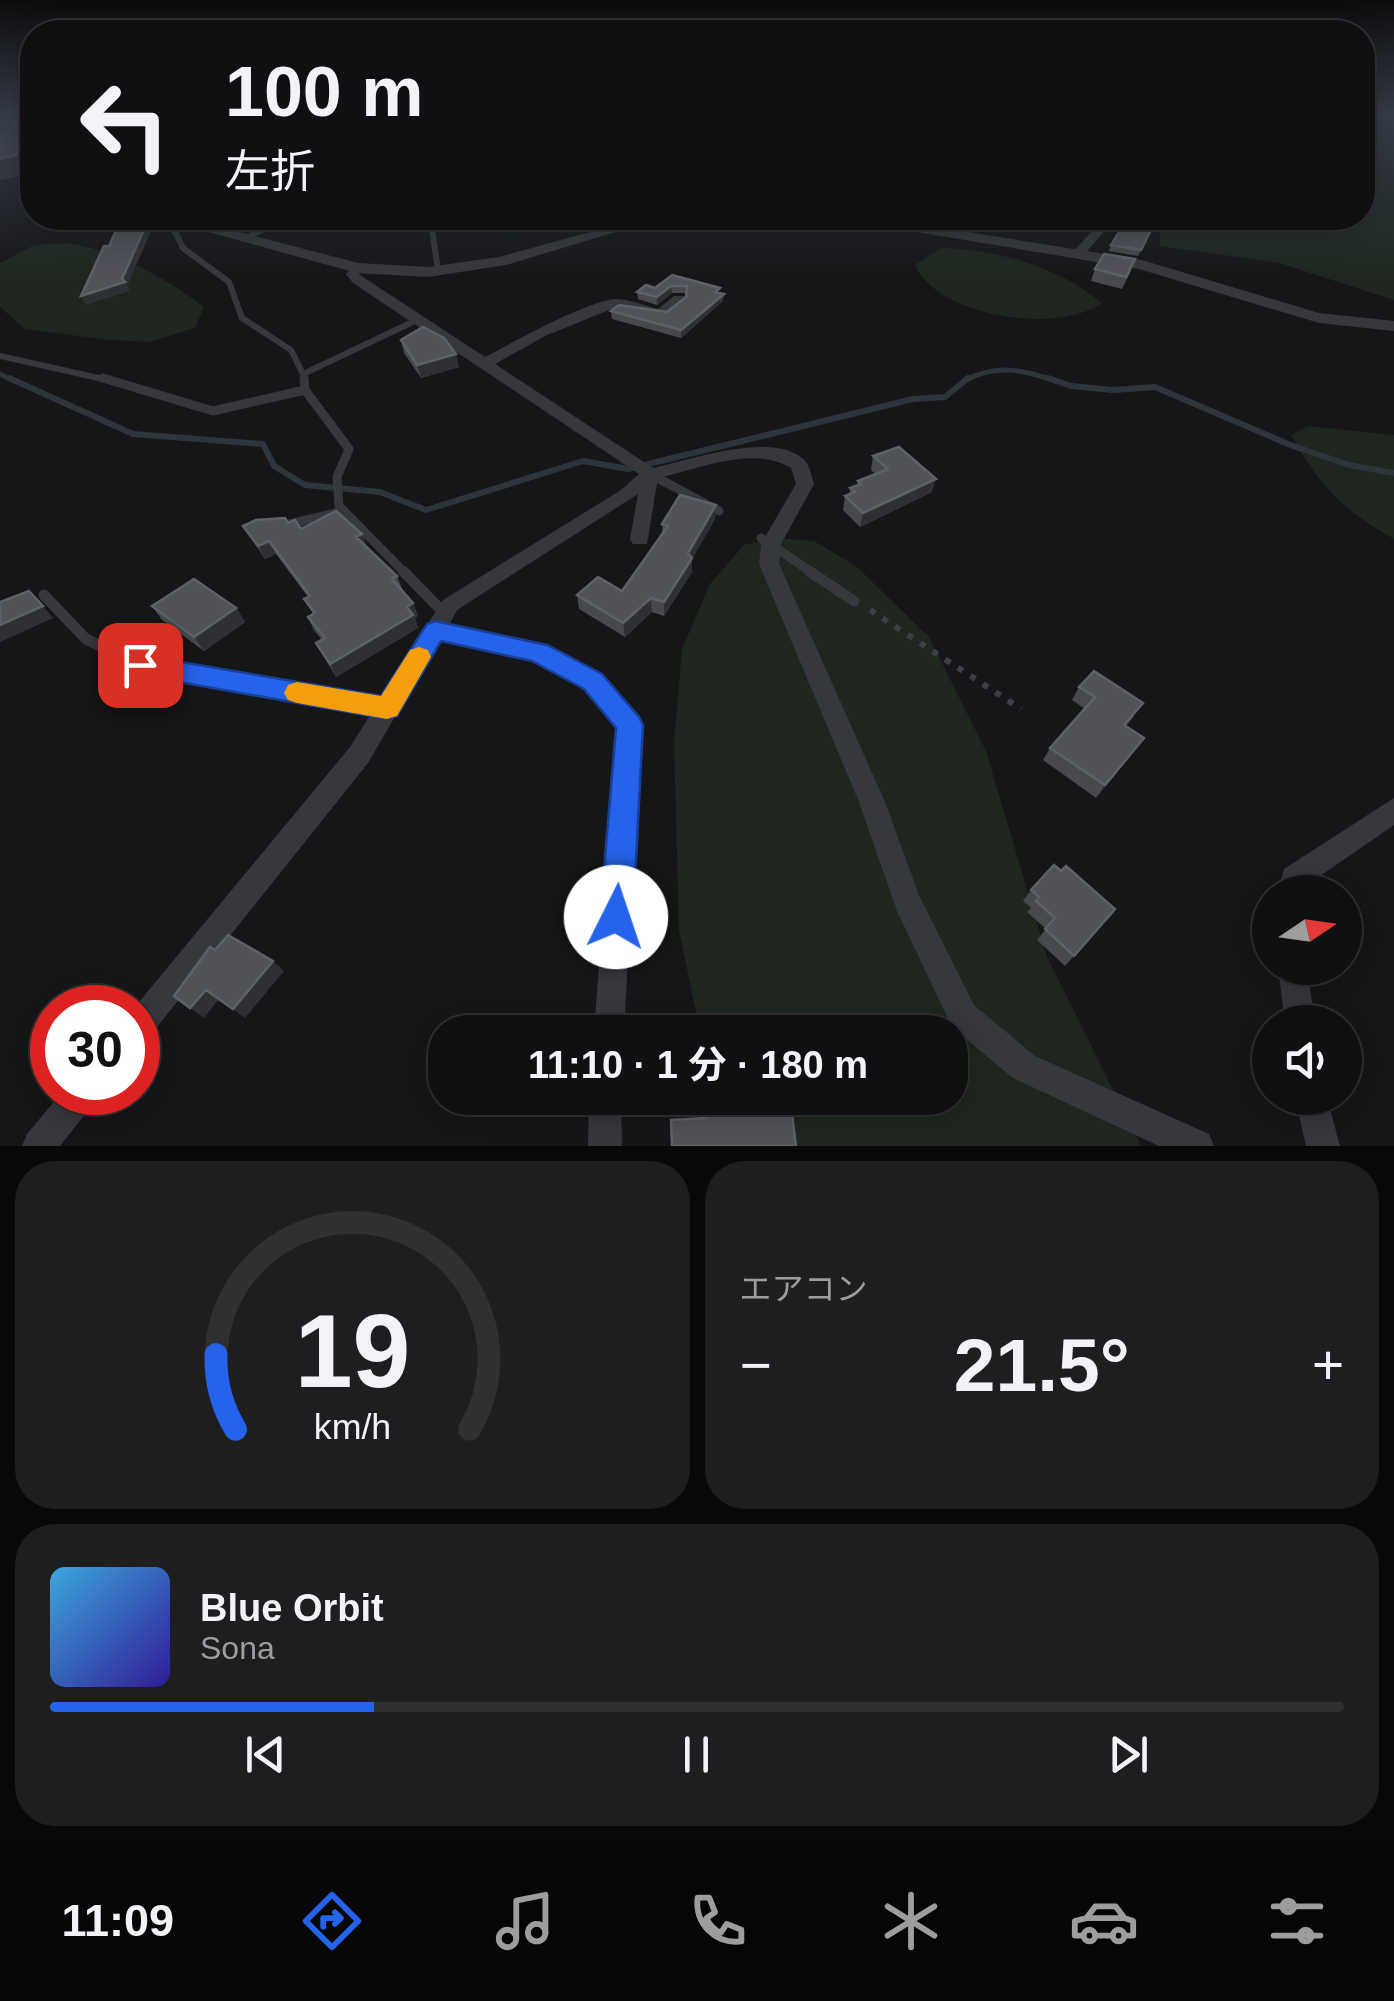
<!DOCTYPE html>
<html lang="ja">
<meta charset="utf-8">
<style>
body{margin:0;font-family:Helvetica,"Noto Sans JP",sans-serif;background:#1e1e20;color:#f1f3f6;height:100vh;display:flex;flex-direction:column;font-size:38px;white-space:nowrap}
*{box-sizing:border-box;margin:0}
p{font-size:32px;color:#9c9d9f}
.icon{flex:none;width:55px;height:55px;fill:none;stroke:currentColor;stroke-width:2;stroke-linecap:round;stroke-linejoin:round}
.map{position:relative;height:1146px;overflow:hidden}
.details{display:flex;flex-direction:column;gap:15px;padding:15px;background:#09090a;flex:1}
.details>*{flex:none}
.guide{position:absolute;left:20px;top:20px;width:1355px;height:210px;border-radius:40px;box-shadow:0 5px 25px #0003,0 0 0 2px #303032;background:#101012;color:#f1f3f6;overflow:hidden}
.needle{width:65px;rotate:77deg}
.buttons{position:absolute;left:1252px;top:875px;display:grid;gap:20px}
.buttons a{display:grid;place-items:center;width:110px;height:110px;border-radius:50%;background:#101012;box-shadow:0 5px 25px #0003,0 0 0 2px #303032;font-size:50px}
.speed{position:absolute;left:30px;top:985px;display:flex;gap:20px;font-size:50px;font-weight:700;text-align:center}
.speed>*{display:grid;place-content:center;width:130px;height:130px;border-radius:50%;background:#101012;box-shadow:0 5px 25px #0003,0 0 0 2px #303032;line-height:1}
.speed .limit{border:15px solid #d22;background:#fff;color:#111}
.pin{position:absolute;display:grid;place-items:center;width:85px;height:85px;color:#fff;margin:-42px;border-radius:20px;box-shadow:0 5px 15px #0006}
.me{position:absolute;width:110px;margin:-55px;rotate:4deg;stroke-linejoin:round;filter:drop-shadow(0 0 8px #0008)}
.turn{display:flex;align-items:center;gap:35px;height:210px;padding:0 40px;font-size:45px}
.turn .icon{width:130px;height:130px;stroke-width:2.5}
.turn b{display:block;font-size:70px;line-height:85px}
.big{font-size:75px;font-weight:700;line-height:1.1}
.details .widget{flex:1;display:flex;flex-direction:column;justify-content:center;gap:15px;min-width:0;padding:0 35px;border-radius:40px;background:#1e1e20}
.details .dial{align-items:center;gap:0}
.dial svg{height:260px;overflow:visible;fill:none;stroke:#303032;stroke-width:7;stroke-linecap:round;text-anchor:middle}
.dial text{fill:#f1f3f6;stroke:none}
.song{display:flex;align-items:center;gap:30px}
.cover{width:120px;height:120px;border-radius:15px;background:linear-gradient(135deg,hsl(200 70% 55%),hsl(250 70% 35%))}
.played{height:10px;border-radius:5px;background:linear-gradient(90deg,#2563eb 25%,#303032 25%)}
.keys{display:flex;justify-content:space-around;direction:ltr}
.heat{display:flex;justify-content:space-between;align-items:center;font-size:55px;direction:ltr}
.details .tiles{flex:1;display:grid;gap:15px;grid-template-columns:1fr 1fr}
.widget:last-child{grid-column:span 2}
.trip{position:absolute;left:428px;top:1015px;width:540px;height:100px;border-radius:40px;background:#101012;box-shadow:0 5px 25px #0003,0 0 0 2px #303032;font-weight:700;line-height:100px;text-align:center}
.dock{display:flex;height:160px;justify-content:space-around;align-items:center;background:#060607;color:#9c9d9f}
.dock .icon{width:70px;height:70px}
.dock .selected{color:#2563eb}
.dock b{font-size:45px;color:#f1f3f6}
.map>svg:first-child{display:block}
</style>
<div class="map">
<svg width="1394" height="1146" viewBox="0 0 1394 1146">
<rect width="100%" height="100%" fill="#161618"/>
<path fill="#1e261f" d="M 1363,116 L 1394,116 L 1394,300 L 1279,263 L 1160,246 L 1159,220 L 1145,218 L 1362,218 Z
M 540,218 L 516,233 L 451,227 L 453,218 Z
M 67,243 C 114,250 166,277 204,307 L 195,328 L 149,342 L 109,340 L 25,329 L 0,307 L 0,263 L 34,245 Z
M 941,248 C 996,249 1060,267 1102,303 C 1059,335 937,317 915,265 Z
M 1308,426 L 1394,435 L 1394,539 C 1341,509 1321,487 1291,435 Z
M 777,538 L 814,541 L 856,566 L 929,637 L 986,751 L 1047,957 L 1141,1146 L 722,1146 L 713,1098 L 950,1098 L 950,1032 L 700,1032 L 679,930 L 674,743 L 682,649 L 710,584 L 744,545 Z"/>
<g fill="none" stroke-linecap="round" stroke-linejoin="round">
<path stroke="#2c353c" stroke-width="5" d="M 0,374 L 14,381
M 965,381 C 994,363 1025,370 1055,381"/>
<path stroke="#2c353c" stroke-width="6" d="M 9,378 L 133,434 L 263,444 L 274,466 L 305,485 L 380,492 L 426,510 L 583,461 L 628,469 L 913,399 L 945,397 L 968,378
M 1048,378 L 1071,386 L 1113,390 L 1155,387 L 1293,446 L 1349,465 L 1394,473"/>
<path stroke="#3d3f44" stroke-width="6" stroke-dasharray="6 9" stroke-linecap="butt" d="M 870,610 L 1021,709"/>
<path stroke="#37383d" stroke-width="5" d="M 430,218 L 432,232
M 174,222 L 174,232
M 259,232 L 288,218"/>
<path stroke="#37383d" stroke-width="6" d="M 174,229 L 183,248 L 229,282 L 242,318 L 291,350 L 303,374
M 432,229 L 438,271
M 248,237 L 264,229
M 0,356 L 112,381
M 304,381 L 303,374 L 417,320"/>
<path stroke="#37383d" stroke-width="9" d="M 103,378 L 213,411 L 305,390 L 304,378
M 305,390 L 349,449 L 337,477 L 339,506 L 405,573
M 650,474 L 719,511
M 285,525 L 336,513
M 761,538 L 813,573"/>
<path stroke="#37383d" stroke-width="11" d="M 403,571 L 445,614
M 809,571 L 854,601
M 44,595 L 86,639 L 139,665 L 387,708"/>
<path fill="#37383d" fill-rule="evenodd" d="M 1103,218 L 1154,218 L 1141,224 L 1112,222 L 1082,257 L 1074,257 L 1074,251 Z
M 357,264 L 363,268 L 359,274 L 363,277 L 485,357 C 510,344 592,298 618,299 C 631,300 645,306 658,309 L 674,296 L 684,296 L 684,302 L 665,317 L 614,308 L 545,336 L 495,364 L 653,468 C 690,460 777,429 806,462 C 810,467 812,478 814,484 L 781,544 L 779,564 L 885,802 L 919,895 L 974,1005 L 1035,1056 L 1209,1134 L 1214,1146 L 1159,1146 L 1013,1078 L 952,1027 L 897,911 L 859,802 L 759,564 L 761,544 L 796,484 L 791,468 C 753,445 700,469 658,478 L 647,544 L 633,544 L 630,539 L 638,494 L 457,610 L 449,625 C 520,640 605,652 641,725 L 624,1032 L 594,1032 L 617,728 L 585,687 L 533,659 L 440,639 L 368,763 L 149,1037 L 138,1041 L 138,1008 L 134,1008 L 350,747 L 443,600 L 621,490 L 639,474 L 353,283 L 346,274 Z
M 1394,798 L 1394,825 L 1307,885 L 1306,892 L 1278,892 L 1284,869 Z
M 1278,968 L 1307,968 L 1315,1022 L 1285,1022 Z
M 62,1092 L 99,1092 L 94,1103 L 60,1146 L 22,1146 L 27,1134 Z
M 589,1098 L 621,1098 L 622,1146 L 588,1146 Z
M 1295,1098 L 1327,1098 L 1340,1146 L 1306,1146 Z"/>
<path fill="#37383d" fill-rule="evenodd" d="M 51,218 L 194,220 L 358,263 L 428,267 L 499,257 L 641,218 L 662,218 L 506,265 L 428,277 L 357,273 L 194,228 L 74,226 Z
M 850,218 L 881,218 L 1142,260 L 1319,313 L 1394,321 L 1394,331 L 1319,323 L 1139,269 L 857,222 Z"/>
</g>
<path fill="#47494d" d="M 0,116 L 32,116 L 32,172 L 0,180 Z
M 1156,220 L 1138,256 L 1109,251 L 1111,245 Z
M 1095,269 L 1131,271 L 1122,289 L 1091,281 Z
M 672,275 L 720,293 L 723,301 L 681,338 L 612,319 L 611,311 L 667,312 L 686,297 L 686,293 L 672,293 L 657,305 L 638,299 L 637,292 L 655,288 Z
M 401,340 L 459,367 L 421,378 L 404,353 Z
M 873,456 L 932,492 L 860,527 L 843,510 L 845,496 L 849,495 L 850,488 L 857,485 L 858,481 L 875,474 L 871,470 Z
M 716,505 L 715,519 L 692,559 L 692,572 L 664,616 L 652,612 L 625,637 L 579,609 L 577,595 L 622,591 L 662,534 L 662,524 Z
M 288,523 L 301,529 L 362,534 L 367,547 L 397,576 L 402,589 L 413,603 L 418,616 L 415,618 L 418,628 L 336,677 L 316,643 L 322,640 L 314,630 L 308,617 L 313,614 L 304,599 L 308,597 L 276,554 L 265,559 L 243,526 Z
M 152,606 L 236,608 L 245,622 L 204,651 L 162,620 Z
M 1079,687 L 1134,716 L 1126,726 L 1134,751 L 1096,798 L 1043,760 L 1050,748 L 1085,709 L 1072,700 Z
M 1031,890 L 1115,909 L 1065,966 L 1037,940 L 1046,929 L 1027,912 L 1031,908 L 1023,901 Z"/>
<path fill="#2f3033" d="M 1,116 L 32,116 L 15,127 Z
M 32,151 L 32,172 L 0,180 L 0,159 Z
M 238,218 L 256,218 L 241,226 Z
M 147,223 L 151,231 L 127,286 L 130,291 L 86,305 L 81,296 L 122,279 Z
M 671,286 L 672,293 L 657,305 L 657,297 Z
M 724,294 L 723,301 L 681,338 L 681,330 Z
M 456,354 L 459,367 L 421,378 L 417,365 Z
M 936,479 L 932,492 L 860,527 L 863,513 Z
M 716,505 L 715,519 L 692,559 L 692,572 L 664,616 L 664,602 L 688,553 Z
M 362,534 L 367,547 L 356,537 Z
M 269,541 L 276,554 L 265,559 L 258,546 Z
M 651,598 L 652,612 L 625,637 L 623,623 Z
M 413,603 L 418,616 L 415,618 L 418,628 L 336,677 L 330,664 Z
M 43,606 L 53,618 L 0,642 L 0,625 Z
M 236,608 L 245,622 L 204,651 L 194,637 Z
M 1144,738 L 1134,751 L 1096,798 L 1105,785 Z
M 273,961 L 284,971 L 245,1018 L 233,1009 Z
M 206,990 L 219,999 L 204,1018 L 190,1008 Z"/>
<path fill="#525359" stroke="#5f6168" stroke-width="2.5" d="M 0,116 L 6,116 L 21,124 L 26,116 L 32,116 L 32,136 L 26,138 L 23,129 L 0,124 Z
M 0,134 L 32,142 L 32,151 L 0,159 Z
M 1156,220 L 1141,250 L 1111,245 L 1126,221 Z
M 120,222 L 147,223 L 122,279 L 125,282 L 81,296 L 104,246 L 109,246 Z
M 1104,254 L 1135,259 L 1126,277 L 1095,269 Z
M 672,275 L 720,288 L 716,292 L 724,294 L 681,330 L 611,311 L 619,305 L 667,312 L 686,297 L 687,286 L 671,286 L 657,297 L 637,292 L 646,285 L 655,288 Z
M 423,327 L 444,338 L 456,354 L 417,365 L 401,340 Z
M 899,447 L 936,479 L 863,513 L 845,496 L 855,492 L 850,488 L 861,484 L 858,481 L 888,469 L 873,456 Z
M 680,495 L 716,505 L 688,553 L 692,558 L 664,602 L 651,598 L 623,623 L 577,595 L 598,577 L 622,591 L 668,526 L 662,524 Z
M 336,511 L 362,534 L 356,537 L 397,576 L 392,579 L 413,603 L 407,607 L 413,615 L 330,664 L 316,643 L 325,638 L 308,617 L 315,613 L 304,599 L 310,596 L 269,541 L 258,546 L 243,526 L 256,520 L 285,518 L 288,523 L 295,520 L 301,529 Z
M 194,579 L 236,608 L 194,637 L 152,606 Z
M 29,591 L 43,606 L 0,625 L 0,602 Z
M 1094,671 L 1143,703 L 1124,725 L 1144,738 L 1105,785 L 1050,748 L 1095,697 L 1079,687 Z
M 1054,865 L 1061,871 L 1066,866 L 1115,909 L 1074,956 L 1045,929 L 1055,918 L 1036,901 L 1039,897 L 1031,890 Z
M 228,935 L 273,961 L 233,1009 L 206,990 L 190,1008 L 174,996 L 210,947 L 215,950 Z
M 705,1098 L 790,1098 L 796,1146 L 672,1146 L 671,1120 L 706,1118 Z"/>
<linearGradient id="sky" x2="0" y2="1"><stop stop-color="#0c0c0d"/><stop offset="0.42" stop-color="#363c48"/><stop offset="1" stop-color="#363c48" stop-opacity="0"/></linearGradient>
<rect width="1394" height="276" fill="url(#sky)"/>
<path fill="#2563eb" stroke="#184099" stroke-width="2.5" d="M 435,621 L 547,645 L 602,674 L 639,717 L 643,725 L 633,917 L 628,929 L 616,933 L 605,929 L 600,917 L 616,728 L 584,689 L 532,661 L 441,641 L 397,716 L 387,719 L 140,675 L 131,672 L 127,665 L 131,658 L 140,655 L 381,696 L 427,624 Z"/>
<path fill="#f59e0b" d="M 419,647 L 428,650 L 431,657 L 397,716 L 387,719 L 297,703 L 288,700 L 284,693 L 288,685 L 297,682 L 381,696 L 410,650 Z"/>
</svg>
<div class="buttons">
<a><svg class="needle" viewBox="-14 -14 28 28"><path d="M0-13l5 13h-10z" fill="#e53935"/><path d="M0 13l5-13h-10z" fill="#9c9d9f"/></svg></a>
<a><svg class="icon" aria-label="sound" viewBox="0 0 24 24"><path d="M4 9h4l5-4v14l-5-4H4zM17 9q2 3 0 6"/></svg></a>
</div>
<div class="speed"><div class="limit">30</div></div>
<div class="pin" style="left:140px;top:665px;background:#d93025"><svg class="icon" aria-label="arrive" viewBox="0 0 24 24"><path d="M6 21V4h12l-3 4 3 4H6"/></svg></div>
<svg class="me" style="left:616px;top:917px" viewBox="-20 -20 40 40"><circle r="19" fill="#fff"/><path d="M0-13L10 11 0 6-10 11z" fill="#2563eb"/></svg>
<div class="trip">11:10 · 1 分 · 180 m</div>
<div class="guide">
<div class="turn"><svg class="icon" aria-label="left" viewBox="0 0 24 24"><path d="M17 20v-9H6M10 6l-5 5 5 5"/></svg><div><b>100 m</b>左折</div></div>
</div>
</div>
<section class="details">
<div class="tiles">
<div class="widget dial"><svg viewBox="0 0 100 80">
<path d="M14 69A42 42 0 1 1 86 69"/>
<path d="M14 69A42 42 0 0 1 8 46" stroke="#2563eb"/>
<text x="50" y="56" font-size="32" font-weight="700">19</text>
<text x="50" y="72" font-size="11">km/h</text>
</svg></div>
<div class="widget"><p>エアコン</p>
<div class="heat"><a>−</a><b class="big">21.5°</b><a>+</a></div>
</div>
<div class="widget">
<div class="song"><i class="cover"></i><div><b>Blue Orbit</b><p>Sona</p></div></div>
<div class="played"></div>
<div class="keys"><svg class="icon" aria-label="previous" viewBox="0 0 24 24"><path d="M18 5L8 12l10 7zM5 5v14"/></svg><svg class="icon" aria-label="pause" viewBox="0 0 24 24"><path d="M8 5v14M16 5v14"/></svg><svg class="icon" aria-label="next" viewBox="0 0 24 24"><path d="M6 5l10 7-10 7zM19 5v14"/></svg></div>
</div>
</div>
</section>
<nav class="dock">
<b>11:09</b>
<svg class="icon selected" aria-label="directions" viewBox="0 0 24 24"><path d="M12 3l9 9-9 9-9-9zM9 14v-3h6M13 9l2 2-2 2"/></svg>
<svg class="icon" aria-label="music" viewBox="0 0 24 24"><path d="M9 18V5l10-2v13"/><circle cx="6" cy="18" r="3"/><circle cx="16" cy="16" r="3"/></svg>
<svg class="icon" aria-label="phone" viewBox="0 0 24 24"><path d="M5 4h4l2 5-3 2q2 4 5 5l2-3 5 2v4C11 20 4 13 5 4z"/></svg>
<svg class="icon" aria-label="climate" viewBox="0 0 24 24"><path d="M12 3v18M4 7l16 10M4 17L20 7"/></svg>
<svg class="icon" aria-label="car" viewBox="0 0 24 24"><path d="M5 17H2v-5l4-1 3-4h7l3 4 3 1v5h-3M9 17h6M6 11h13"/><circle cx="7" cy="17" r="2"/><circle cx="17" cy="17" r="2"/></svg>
<svg class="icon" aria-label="filters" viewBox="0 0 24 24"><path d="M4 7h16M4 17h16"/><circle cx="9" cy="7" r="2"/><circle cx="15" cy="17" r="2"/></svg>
</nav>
